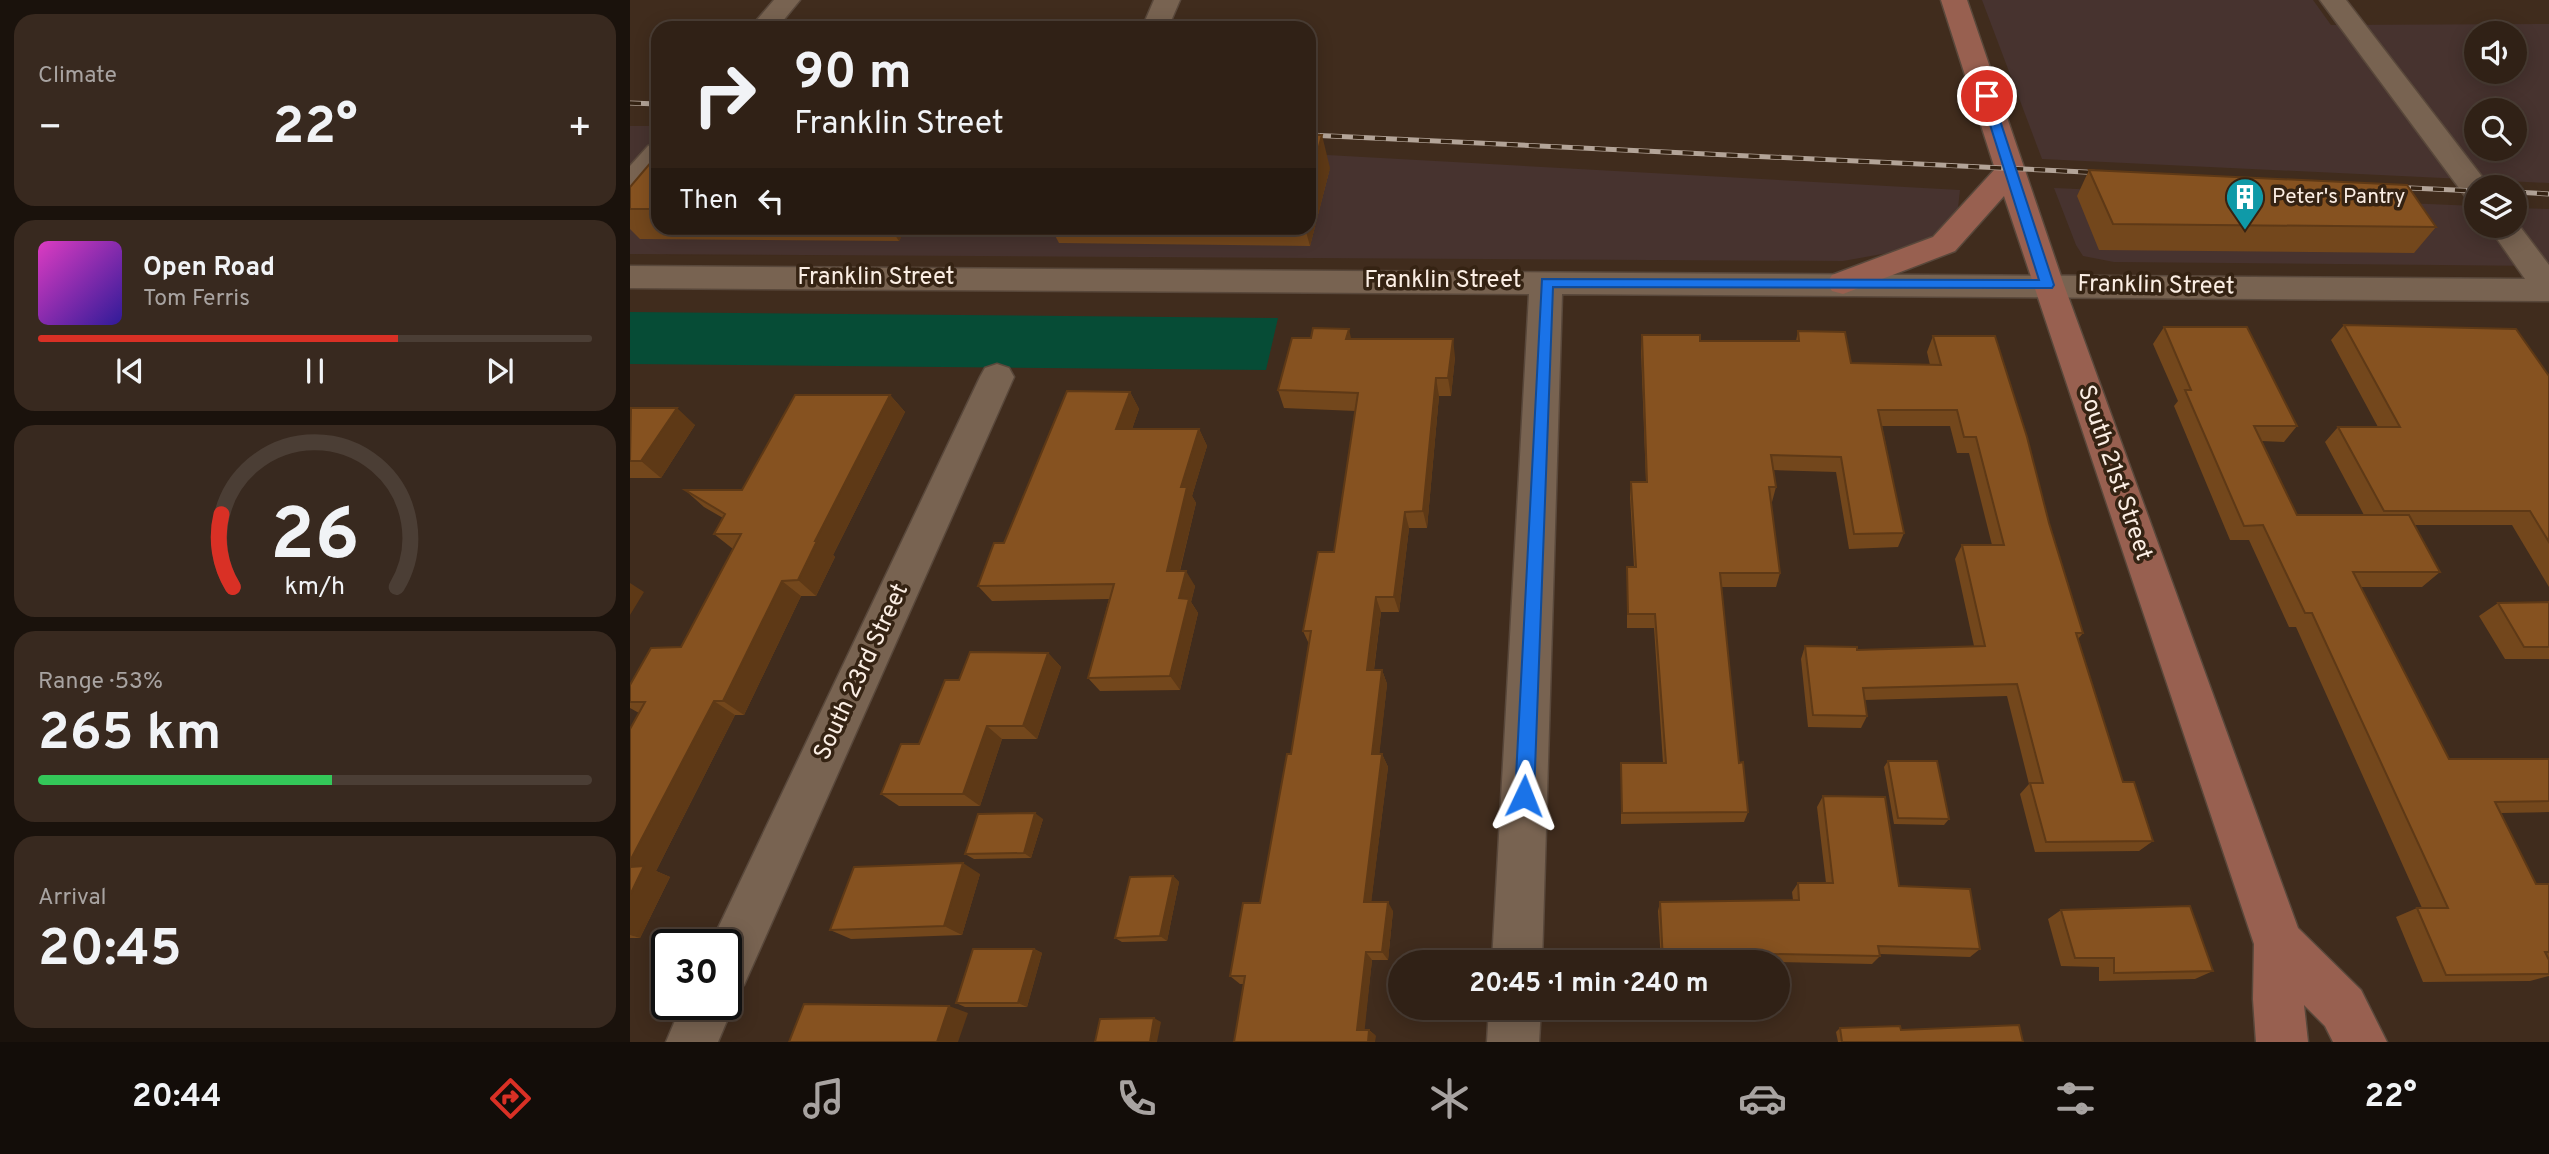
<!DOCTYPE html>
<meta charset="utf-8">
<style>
body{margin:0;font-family:Overpass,sans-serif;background:#38291f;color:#f1f3f6;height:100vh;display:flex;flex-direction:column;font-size:26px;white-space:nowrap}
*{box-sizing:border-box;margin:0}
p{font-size:23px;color:#a8a3a1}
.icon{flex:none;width:38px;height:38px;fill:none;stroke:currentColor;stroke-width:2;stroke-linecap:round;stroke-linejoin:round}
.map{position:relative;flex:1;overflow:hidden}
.side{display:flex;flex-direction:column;gap:14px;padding:14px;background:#1a120c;width:630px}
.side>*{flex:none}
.hud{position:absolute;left:21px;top:21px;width:665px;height:214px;border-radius:21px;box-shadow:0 4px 18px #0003,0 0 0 2px #4b3e35;background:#302116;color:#f1f3f6;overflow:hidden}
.tools{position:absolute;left:1834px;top:21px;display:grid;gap:14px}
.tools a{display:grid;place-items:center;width:63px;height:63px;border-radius:50%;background:#302116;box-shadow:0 4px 18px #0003,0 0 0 2px #4b3e35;font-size:35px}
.speed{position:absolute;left:21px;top:929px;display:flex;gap:14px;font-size:35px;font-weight:700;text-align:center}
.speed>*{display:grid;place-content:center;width:91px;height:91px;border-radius:50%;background:#302116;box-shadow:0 4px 18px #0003,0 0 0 2px #4b3e35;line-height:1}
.speed .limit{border:4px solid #111;border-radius:10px;background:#fff;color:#111}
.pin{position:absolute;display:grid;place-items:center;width:60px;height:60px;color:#fff;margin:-30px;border:4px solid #fff;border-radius:50%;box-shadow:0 2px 7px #0007}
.me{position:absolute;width:77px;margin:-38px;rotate:2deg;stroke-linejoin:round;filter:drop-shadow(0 0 5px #0008)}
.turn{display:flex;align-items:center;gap:24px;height:147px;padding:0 28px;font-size:32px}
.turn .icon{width:91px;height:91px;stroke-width:2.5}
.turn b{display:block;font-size:49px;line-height:60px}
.then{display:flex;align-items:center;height:66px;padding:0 28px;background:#0003;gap:14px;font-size:26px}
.big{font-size:52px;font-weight:700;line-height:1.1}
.side .tile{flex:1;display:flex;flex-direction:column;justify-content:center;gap:10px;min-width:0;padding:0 24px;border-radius:21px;background:#38291f}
.side .dial{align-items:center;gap:0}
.dial svg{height:182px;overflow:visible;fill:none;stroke:#4b3e35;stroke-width:7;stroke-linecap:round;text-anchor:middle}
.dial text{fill:#f1f3f6;stroke:none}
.song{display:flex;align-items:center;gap:21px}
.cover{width:84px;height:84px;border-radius:10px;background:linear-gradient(135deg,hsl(310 70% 55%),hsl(250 70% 35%))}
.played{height:7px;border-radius:4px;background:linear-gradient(90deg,#d93025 65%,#4b3e35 65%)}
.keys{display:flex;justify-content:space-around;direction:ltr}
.heat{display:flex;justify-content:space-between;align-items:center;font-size:38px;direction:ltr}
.charge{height:10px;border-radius:5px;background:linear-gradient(90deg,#34c759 53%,#4b3e35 0)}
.trip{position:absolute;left:758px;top:950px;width:402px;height:70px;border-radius:35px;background:#302116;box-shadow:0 4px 18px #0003,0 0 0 2px #4b3e35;font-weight:700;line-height:70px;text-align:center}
.dock{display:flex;height:112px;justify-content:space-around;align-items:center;background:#130d09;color:#a8a3a1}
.dock .icon{width:49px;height:49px}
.dock .on{color:#d93025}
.dock b{font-size:32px;color:#f1f3f6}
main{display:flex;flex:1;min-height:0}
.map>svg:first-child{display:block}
</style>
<main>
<section class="side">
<div class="tile"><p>Climate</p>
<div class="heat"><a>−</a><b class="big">22°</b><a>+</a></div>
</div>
<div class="tile">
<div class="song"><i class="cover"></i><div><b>Open Road</b><p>Tom Ferris</p></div></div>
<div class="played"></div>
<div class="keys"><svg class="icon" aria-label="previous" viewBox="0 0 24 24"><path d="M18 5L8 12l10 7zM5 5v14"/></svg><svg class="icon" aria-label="pause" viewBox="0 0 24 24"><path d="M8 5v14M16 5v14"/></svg><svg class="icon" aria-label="next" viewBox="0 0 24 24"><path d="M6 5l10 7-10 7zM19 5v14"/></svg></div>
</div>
<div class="tile dial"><svg viewBox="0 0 100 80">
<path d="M14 69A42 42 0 1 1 86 69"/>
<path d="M14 69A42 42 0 0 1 9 37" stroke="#d93025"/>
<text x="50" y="56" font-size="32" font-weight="700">26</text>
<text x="50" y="72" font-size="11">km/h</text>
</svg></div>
<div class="tile"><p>Range · 53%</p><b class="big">265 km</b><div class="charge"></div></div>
<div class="tile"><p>Arrival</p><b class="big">20:45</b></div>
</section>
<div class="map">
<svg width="1919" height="1042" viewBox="0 0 1919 1042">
<rect width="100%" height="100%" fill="#402c1d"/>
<path fill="#47332f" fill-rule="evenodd" d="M 1352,0 L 1683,0 L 1701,25 L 1919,24 L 1919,183 L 1412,159 ZM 1846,33 L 1885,33 L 1885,72 L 1846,72 ZM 1846,110 L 1885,110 L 1885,149 L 1846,149 Z
M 0,126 L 28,126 L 28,228 L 679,228 L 679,154 L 1330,190 L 1328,208 L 1321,221 L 1295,241 L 1269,251 L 1213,261 L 0,254 Z
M 1424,188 L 1846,206 L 1846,226 L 1885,226 L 1885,208 L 1919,209 L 1919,266 L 1484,262 L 1453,256 L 1446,245 Z"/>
<path fill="#064c36" d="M 0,312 L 648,318 L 636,370 L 0,364 Z"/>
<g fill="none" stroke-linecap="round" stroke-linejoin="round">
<g stroke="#59483b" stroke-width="3">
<path id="minor" d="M 144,0 L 170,0 L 147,28 L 120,28 Z
M 524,0 L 550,0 L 538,28 L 512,28 Z
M 1690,0 L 1716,0 L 1860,187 L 1846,187 L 1846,198 L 1835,196 Z
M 28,143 C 28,166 26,188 0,194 L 0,166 L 18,146 Z
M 1885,220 L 1919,265 L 1919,301 L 932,294 L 912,962 L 862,962 L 899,294 L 0,288 L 0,266 L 1895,279 L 1858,226 L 1885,226 Z
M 367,364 L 379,368 L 384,377 L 114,985 L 99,991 L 104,1004 L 88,1042 L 36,1042 L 52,1004 L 96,1004 L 96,945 L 80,945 L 350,377 L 355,368 Z
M 859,1008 L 911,1008 L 909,1042 L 857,1042 Z"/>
</g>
<g stroke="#59483b" stroke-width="3">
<path id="secondary" d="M 1311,0 L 1337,0 L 1434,285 L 1668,928 L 1731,990 L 1757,1042 L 1703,1042 L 1695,1026 L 1674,1005 L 1678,1042 L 1626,1042 L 1623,999 L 1624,944 L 1374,196 L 1325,251 L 1213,294 L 1202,291 L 1197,283 L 1202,275 L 1303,237 L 1365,169 Z"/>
</g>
<use href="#minor" fill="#786351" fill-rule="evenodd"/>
<use href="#secondary" fill="#986050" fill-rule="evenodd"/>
<g stroke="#b3a498" stroke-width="5">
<path id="rail" d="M 0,103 L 28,104
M 679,135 L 1476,173
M 1759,187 L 1846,191
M 1885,192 L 1919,194"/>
</g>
<use href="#rail" stroke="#352313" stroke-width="3.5" stroke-dasharray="11" stroke-linecap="butt"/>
</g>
<path fill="#73471c" d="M 28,154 L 28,228 L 276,228 L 269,241 L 10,239 L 0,229 L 0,187 Z
M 700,168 L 680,246 L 429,243 L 421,228 L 679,228 Z
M 1459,170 L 1806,227 L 1784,253 L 1469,250 L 1447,196 Z
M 1714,325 L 1919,376 L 1919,587 L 1882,525 L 1784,525 L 1810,572 L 1792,587 L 1730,587 L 1819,759 L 1919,759 L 1919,812 L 1871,813 L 1906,884 L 1919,884 L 1919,976 L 1900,981 L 1793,982 L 1766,917 L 1787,908 L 1792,908 L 1666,627 L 1659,627 L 1619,540 L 1600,540 L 1544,406 L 1548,401 L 1523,344 L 1534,327 L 1667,426 L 1654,442 L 1632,441 L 1667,515 L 1734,515 L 1695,442 L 1708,427 L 1748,427 L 1701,340 Z
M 1168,331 L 1221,363 L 1300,365 L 1297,352 L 1303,336 L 1419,523 L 1453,633 L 1448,639 L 1493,782 L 1523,841 L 1509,851 L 1405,852 L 1390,794 L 1399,784 L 1377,696 L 1234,700 L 1237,716 L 1231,728 L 1178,727 L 1171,659 L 1175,646 L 1227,650 L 1344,646 L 1325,559 L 1332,545 L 1362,545 L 1339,453 L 1327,453 L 1320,426 L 1252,426 L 1274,533 L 1268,547 L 1219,549 L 1206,472 L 1143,470 L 1146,487 L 1142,502 L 1141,502 L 1150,573 L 1146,587 L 1091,587 L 1109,763 L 1118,812 L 1114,822 L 991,824 L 991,763 L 1033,763 L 1024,628 L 997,628 L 997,567 L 1004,567 L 1000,497 L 1001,482 L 1016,482 L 1011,351 L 1012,335 L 1070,341 L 1166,341 Z
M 681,338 L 721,339 L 825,357 L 821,396 L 809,396 L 797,528 L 779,528 L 769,612 L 751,612 L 744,670 L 752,670 L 757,684 L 749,754 L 752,754 L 758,767 L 741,902 L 763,911 L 758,960 L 742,960 L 734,1030 L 739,1030 L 746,1036 L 614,984 L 610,984 L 600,976 L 630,903 L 661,754 L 679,644 L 673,631 L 704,552 L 726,411 L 654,408 L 648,390 Z
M 500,392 L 509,409 L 502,429 L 569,429 L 577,446 L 562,496 L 566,503 L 550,571 L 565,586 L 561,602 L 568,613 L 550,690 L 470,691 L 458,678 L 479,599 L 362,601 L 348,586 L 374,543 Z
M 260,395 L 275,412 L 203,555 L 205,557 L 186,596 L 171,596 L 114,715 L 105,715 L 26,871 L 40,877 L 10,938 L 0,938 L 0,729 L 9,713 L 0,708 L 0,685 L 51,647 L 103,549 L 84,534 L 93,518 L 74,507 L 55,490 L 112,490 Z
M 0,409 L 65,425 L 31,478 L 0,478 Z
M 1919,602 L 1919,659 L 1875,659 L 1849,616 L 1868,603 Z
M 418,653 L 431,667 L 407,739 L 372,739 L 350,806 L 269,806 L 251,794 L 289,744 L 329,680 Z
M 1258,761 L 1319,819 L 1314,825 L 1264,824 L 1254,767 Z
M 1193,796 L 1269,886 L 1350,949 L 1340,957 L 1250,954 L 1250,956 L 1242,964 L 1144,962 L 1031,962 L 1028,911 L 1030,902 L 1163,900 L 1162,892 L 1168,883 L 1196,883 L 1187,807 Z
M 413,819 L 401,858 L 344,859 L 335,854 Z
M 350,874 L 332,935 L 221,939 L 200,930 Z
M 543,876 L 549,882 L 537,941 L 492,942 L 485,938 Z
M 1431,910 L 1583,971 L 1565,979 L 1469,981 L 1469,967 L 1431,966 L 1418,919 Z
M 404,949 L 412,953 L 397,1007 L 335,1007 L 326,1003 Z
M 1210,1028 L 1393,1042 L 1208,1042 L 1206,1032 Z"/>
<path fill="#5e3916" d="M 692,135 L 700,168 L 680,246 L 675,228 L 679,228 L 679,184 Z
M 260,228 L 276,228 L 269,241 Z
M 719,329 L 723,347 L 716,339 Z
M 823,339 L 825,357 L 821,396 L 818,378 Z
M 806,378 L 809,396 L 797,528 L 793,511 Z
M 500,392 L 509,409 L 496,446 L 486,429 Z
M 260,395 L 275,412 L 203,555 L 205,557 L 186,596 L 168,580 L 185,541 Z
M 47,408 L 65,425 L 31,478 L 11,461 Z
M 569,429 L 577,446 L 562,496 L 566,503 L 546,586 L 537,571 L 551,487 Z
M 775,512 L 779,528 L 769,612 L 764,597 Z
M 556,571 L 565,586 L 561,602 L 568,613 L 550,690 L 540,676 L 549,598 Z
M 152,581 L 171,596 L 114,715 L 93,701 Z
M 0,583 L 14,592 L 0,615 Z
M 746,597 L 751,612 L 742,684 L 737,670 Z
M 418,653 L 431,667 L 407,739 L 393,726 Z
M 752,670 L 757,684 L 748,767 L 742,754 Z
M 84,701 L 105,715 L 26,871 L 40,877 L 10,938 L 0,935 L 0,861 Z
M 357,726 L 372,739 L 350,806 L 333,794 Z
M 752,754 L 758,767 L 740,912 L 734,902 Z
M 405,813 L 413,819 L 401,858 L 394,853 Z
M 333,863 L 350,874 L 332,935 L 314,926 Z
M 543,876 L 549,882 L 537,941 L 530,936 Z
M 758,902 L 763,911 L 758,960 L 752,952 Z
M 404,949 L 412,953 L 397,1007 L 388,1003 Z
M 736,952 L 742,960 L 734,1036 L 727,1030 Z
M 319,1006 L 338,1013 L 328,1042 L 307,1042 Z
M 524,1018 L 531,1022 L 527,1042 L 520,1042 Z
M 739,1030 L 746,1036 L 745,1042 L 738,1042 Z"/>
<path fill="#865220" stroke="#5e3916" stroke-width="2" d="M 679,135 L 692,135 L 679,184 Z
M 28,154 L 28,209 L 0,209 L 0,187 Z
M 1459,170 L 1777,185 L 1806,227 L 1483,224 Z
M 1714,325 L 1886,329 L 1919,376 L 1919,542 L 1900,511 L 1754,511 L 1708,427 L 1770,427 Z
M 1534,327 L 1617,327 L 1667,426 L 1624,426 L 1667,515 L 1779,515 L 1810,572 L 1723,572 L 1819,759 L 1919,759 L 1919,801 L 1865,802 L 1906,884 L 1919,884 L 1919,952 L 1915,952 L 1919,960 L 1919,974 L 1816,975 L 1787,908 L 1818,908 L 1682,613 L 1675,613 L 1633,525 L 1614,526 L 1555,390 L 1561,390 Z
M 683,328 L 719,329 L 716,339 L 823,339 L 818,378 L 806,378 L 793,511 L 775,512 L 764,597 L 746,597 L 737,670 L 752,670 L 742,754 L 752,754 L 734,902 L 758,902 L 752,952 L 736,952 L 727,1030 L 739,1030 L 738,1042 L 604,1042 L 615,976 L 600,976 L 613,903 L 630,903 L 657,754 L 661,754 L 681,631 L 673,631 L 688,552 L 704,552 L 728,393 L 648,390 L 662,338 L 681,338 Z
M 1168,331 L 1215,332 L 1221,363 L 1311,365 L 1303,336 L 1365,336 L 1397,437 L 1419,523 L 1453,633 L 1446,633 L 1493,782 L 1504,782 L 1523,841 L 1416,842 L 1400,783 L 1413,783 L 1387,684 L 1233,688 L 1237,716 L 1183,715 L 1175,646 L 1227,647 L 1227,650 L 1355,646 L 1332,545 L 1374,545 L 1346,437 L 1334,437 L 1327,410 L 1248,410 L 1274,533 L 1224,534 L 1211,457 L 1141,455 L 1146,487 L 1139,487 L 1150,573 L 1090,573 L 1109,763 L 1113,762 L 1118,812 L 992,813 L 991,763 L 1036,763 L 1025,614 L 998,614 L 997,567 L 1006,567 L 1001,482 L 1017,482 L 1012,335 L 1070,335 L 1070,341 L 1169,341 Z
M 437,391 L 500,392 L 486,429 L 569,429 L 551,487 L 557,487 L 537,571 L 556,571 L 549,598 L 559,599 L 540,676 L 458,678 L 484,584 L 348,586 L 364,543 L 374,543 Z
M 165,395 L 260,395 L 185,541 L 187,541 L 168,580 L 152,581 L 93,701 L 84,701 L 0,861 L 0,729 L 15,702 L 0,702 L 0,685 L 21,648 L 51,647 L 111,534 L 84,534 L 95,514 L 55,490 L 112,490 Z
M 1,408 L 47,408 L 11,461 L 0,461 Z
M 1919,602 L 1919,647 L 1894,647 L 1868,603 Z
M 340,652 L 418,653 L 393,726 L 357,726 L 333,794 L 251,794 L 271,744 L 289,744 L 315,680 L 329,680 Z
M 1258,761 L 1307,761 L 1319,819 L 1268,818 Z
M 1193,796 L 1255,797 L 1269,886 L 1340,889 L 1350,949 L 1248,946 L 1250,956 L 1143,954 L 1144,962 L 1033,962 L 1030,902 L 1169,900 L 1168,883 L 1203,883 Z
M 405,813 L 394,853 L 335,854 L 348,814 Z
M 333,863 L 314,926 L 200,930 L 224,867 Z
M 14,866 L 0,895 L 0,867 Z
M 543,876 L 530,936 L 485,938 L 500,877 Z
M 1560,906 L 1583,971 L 1484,973 L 1484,958 L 1445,958 L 1431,910 Z
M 343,949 L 404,949 L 388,1003 L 326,1003 Z
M 174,1004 L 319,1006 L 307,1042 L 159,1042 Z
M 524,1018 L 520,1042 L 465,1042 L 470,1019 Z
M 1389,1025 L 1393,1042 L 1212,1042 L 1210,1028 L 1270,1026 L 1271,1030 Z"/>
<path fill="#1a73e8" stroke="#114b97" stroke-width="2" d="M 1357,93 L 1362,96 L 1424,285 L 1422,288 L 923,287 L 904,796 L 901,802 L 894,805 L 887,802 L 885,796 L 912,279 L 1409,280 L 1351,96 Z"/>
<defs>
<g id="building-pin" transform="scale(2.0125)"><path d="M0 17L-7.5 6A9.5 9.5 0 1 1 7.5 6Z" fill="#0f9aa8" stroke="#352313"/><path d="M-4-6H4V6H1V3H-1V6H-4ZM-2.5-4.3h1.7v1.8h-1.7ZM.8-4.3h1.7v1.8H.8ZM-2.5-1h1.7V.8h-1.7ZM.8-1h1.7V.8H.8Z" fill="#fff"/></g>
</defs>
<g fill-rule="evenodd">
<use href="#building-pin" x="1615" y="197"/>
</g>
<g text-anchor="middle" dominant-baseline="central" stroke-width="7" stroke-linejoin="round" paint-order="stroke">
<g font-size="21" fill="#fbeee4" stroke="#352313" text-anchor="start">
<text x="1642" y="197">Peter's Pantry</text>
</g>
<g font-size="24" fill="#fbeee4" stroke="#352313">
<text x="246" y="278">Franklin Street</text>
<text x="813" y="281">Franklin Street</text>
<text transform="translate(1526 286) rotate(1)">Franklin Street</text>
<text transform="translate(1484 473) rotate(71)">South 21st Street</text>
<text transform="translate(232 672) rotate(-65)">South 23rd Street</text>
</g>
</g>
</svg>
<div class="tools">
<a><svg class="icon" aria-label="sound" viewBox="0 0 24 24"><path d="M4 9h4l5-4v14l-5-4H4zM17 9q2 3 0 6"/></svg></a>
<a><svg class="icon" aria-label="search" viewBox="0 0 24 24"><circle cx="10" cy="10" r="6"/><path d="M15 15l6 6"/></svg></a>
<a><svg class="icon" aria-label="layers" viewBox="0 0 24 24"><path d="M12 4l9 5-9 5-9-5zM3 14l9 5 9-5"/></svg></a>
</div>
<div class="speed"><div class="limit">30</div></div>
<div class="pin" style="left:1357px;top:96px;background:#d93025"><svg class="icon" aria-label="arrive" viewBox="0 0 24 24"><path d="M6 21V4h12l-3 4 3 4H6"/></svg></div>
<svg class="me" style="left:894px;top:796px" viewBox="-20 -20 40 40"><path d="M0-17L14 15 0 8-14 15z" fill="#1a73e8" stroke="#fff" stroke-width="4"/></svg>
<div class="trip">20:45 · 1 min · 240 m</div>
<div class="hud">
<div class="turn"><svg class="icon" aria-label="right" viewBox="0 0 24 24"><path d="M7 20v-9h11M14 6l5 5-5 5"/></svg><div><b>90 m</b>Franklin Street</div></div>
<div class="then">Then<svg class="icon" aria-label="left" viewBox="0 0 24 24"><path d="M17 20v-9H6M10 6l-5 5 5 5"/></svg></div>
</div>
</div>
</main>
<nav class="dock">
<b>20:44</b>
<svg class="icon on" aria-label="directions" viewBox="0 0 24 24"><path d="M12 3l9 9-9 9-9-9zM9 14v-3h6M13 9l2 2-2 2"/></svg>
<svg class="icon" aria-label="music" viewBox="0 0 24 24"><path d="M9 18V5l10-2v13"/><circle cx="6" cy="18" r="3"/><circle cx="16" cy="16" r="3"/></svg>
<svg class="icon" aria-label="phone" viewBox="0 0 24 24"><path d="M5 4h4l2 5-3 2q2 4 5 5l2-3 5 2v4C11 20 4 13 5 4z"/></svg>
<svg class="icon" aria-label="climate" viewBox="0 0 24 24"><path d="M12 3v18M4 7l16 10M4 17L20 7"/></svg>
<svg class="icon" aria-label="car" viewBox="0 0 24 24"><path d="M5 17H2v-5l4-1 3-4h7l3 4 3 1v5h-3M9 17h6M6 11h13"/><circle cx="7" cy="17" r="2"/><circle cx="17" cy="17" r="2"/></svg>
<svg class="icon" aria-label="filters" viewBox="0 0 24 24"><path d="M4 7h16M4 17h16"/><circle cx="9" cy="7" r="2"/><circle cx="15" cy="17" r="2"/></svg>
<b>22°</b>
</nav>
